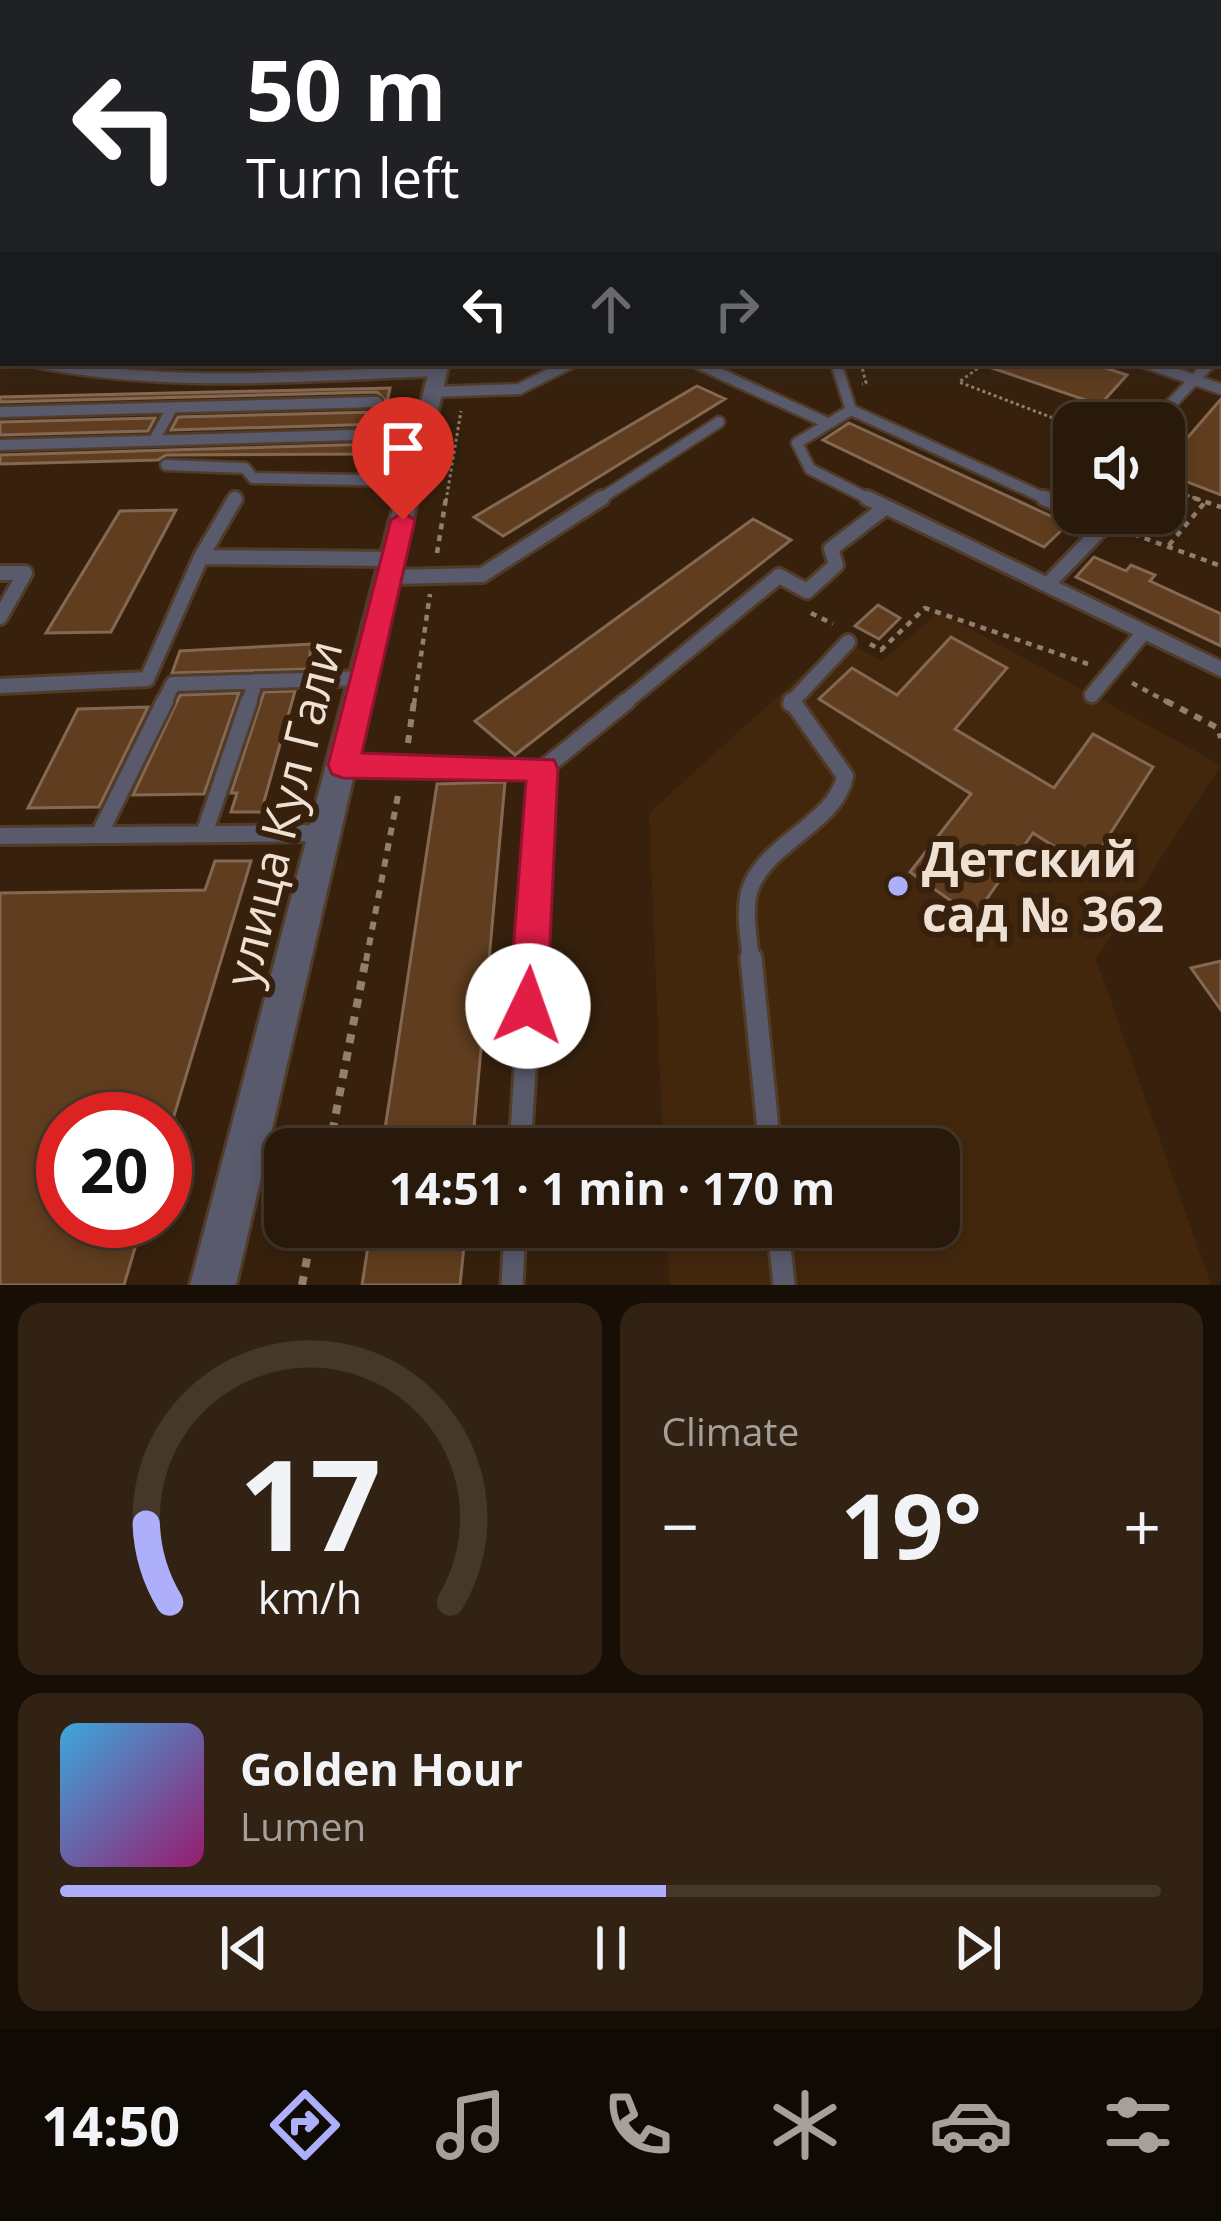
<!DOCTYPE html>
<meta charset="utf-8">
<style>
body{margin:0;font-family:"Open Sans",sans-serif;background:#312213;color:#f1f3f6;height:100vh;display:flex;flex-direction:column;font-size:45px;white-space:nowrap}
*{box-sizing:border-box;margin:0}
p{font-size:39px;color:#a5a09c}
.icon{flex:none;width:66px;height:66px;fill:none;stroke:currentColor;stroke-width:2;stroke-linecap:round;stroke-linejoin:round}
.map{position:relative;height:1285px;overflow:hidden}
.drawer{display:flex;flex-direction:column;gap:18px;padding:18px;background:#170e06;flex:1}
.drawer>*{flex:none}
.banner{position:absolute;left:0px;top:0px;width:1221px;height:366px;box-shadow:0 6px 18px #0003,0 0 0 3px #45382b;background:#202124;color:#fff;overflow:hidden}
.tools{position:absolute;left:1053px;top:402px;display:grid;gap:24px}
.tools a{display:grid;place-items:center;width:132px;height:132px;border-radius:24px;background:#29190a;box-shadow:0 6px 18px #0003,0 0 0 3px #45382b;font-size:60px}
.speed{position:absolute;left:36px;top:1092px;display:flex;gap:24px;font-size:60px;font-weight:700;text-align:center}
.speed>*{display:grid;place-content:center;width:156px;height:156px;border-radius:50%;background:#29190a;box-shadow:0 6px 18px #0003,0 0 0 3px #45382b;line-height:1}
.speed .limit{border:18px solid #d22;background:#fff;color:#111}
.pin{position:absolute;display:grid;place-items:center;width:102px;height:102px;color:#fff;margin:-123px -51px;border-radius:50% 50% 50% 0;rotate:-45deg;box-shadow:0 0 12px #0007}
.pin .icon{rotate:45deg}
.me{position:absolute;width:132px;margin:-66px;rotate:3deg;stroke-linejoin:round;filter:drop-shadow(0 0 9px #0008)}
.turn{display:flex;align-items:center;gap:42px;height:252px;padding:0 48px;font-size:54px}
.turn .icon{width:156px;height:156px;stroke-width:2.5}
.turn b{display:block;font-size:84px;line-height:102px}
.lanes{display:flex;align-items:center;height:114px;padding:0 48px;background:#0003;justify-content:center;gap:60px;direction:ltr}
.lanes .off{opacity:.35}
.big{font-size:90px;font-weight:700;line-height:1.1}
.drawer .tile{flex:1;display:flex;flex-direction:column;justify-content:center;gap:18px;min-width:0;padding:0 42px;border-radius:24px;background:#312213}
.drawer .dial{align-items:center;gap:0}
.dial svg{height:312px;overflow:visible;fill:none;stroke:#45382b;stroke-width:7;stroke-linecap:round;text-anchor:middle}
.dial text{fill:#f1f3f6;stroke:none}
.song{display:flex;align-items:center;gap:36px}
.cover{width:144px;height:144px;border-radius:18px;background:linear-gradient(135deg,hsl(200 70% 55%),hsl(320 70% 35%))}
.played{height:12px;border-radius:6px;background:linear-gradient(90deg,#adaffb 55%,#45382b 55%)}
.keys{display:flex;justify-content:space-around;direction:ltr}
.heat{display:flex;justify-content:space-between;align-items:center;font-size:66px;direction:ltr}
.drawer .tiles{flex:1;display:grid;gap:18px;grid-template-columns:1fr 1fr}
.tile:last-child{grid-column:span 2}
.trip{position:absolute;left:264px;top:1128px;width:696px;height:120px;border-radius:24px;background:#29190a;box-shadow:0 6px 18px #0003,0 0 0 3px #45382b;font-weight:700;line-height:120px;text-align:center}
.dock{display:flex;height:192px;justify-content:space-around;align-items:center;background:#100a04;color:#a5a09c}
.dock .icon{width:84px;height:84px}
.dock .selected{color:#adaffb}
.dock b{font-size:54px;color:#f1f3f6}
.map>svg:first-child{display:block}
</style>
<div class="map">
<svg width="1221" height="1285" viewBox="0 0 1221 1285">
<rect width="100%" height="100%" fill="#37210d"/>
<path fill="#42270d" d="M 393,388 L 374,454 L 0,464 L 0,397 Z
M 939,612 L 1221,765 L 1096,959 L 1211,1285 L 669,1285 L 667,1227 L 939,1227 L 939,1149 L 663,1149 L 649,813 L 841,639 L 882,661 Z"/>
<path fill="#603d1e" stroke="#836954" stroke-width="3" d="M 990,363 L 1090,363 L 1127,375 L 1100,405 L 989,367 Z
M 697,386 L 725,399 L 503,536 L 474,517 Z
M 390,388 L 387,402 L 377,392 L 0,402 L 0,397 Z
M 1221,399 L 1221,495 L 1167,474 L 1182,456 L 1176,451 Z
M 386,406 L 382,424 L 171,430 L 178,417 L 377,412 Z
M 155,418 L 148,431 L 0,435 L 0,422 Z
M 849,423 L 875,435 L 1068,524 L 1044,547 L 823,440 Z
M 376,444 L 374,454 L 166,455 L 158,460 L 0,464 L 0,455 Z
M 176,510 L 111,632 L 46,633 L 120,511 Z
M 753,519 L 791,540 L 515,755 L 475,721 Z
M 1094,557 L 1126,571 L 1131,565 L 1155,575 L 1150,581 L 1221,614 L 1221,646 L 1076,577 Z
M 878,605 L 900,618 L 879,639 L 855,626 Z
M 951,637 L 1007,668 L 955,729 L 1054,788 L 1093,734 L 1153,767 L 1088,868 L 1033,833 L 974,917 L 910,872 L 971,794 L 819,699 L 852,668 L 897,695 Z
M 312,644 L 307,669 L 172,673 L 180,651 Z
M 295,691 L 261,812 L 231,812 L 237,793 L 231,793 L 264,692 Z
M 239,693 L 204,794 L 133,795 L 180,695 Z
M 148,707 L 99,807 L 28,808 L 78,709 Z
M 505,782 L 472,1149 L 382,1149 L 437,784 Z
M 215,861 L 251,861 L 173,1119 L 63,1119 L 63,1221 L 143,1221 L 124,1285 L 0,1285 L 0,893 L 205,890 Z
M 1221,961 L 1221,1010 L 1191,968 Z
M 371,1227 L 466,1227 L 460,1285 L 362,1285 Z"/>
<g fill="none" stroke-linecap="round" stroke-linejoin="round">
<g stroke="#513c29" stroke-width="15">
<path id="lane-far3" d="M 39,363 C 172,388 304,376 438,371
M 697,363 L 825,422
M 836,363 L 851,410 L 1051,501
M 1146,363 L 1221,389
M 433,392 L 519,389 L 571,363
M 851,410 L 797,443 L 810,469 L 873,501
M 0,412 L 377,402
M 1153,423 L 1210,363
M 154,440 L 172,408
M 0,445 L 424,433
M 166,465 L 245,468 L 253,478 L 412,481
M 597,501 L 719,422"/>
</g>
<g stroke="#513c29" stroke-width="20">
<path id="lane-far2" d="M 867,498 L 886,507
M 1044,498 L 1074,511
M 201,557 L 394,559
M 0,573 L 25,573 L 0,617
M 390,577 L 482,575 L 602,498
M 1047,585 L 1105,525 L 1079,513
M 0,686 L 147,679 L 201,557 L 235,499
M 1092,695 L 1144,632
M 163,704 L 173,684 L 365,678
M 248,704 L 256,681
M 623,704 L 779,576 L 807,591 L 836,565 L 831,549 L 886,507 L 1221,669
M 790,704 L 848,642"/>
</g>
<g stroke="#513c29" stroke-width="22">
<path id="lane-far1" d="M 343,765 L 543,769 L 531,961
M 543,769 L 627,701
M 204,834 L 249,701
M 99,835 L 165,701
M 0,836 L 325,833
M 751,961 C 749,938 742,906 752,884 C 771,841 836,822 845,776 L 792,701"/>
</g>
<g stroke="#513c29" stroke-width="27">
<path id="lane" d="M 751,958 L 770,1149
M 520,1149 L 532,958
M 778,1227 L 784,1285
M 512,1285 L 515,1227"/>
</g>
<g stroke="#513c29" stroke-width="6">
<path id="street" d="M 431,363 L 449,363 L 236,1285 L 190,1285 Z"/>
</g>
<path stroke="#917f6f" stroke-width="3" stroke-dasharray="3 3" stroke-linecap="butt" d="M 861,363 L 866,383 L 862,384
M 974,363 L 981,366 L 959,382 L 1074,426
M 1164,487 L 1203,501
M 446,501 L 461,411"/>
<path stroke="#917f6f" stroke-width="4.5" stroke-dasharray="6 6" stroke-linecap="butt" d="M 1194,498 L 1221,507
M 1122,530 L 1221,566
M 1169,545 L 1206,501
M 437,553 L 446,498
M 811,613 L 833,624
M 870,644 L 881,650 L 925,608 L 1088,664
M 1132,683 L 1171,704
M 414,704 L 430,594"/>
<path stroke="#917f6f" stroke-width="6" stroke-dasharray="8 8" stroke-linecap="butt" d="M 1166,701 L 1218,728 L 1221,738
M 408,743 L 414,701
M 366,961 L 399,790"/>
<path stroke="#917f6f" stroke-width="8" stroke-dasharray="9 9" stroke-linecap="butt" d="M 329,1149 L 366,958
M 302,1285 L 313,1227"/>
<use href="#lane-far3" stroke="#595a6c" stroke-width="10"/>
<use href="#lane-far2" stroke="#595a6c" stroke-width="14"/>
<use href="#lane-far1" stroke="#595a6c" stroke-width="16"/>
<use href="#lane" stroke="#595a6c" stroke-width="21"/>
<use href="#street" fill="#595a6c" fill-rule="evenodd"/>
</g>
<linearGradient id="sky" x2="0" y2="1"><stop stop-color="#1e1207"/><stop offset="0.54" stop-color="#4d4340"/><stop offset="1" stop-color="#4d4340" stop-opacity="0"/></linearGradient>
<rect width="1221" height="392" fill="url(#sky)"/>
<path fill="#e11d48" stroke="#92132f" stroke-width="3" d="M 403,512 L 415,520 L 362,753 L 554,760 L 558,769 L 547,1006 L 542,1020 L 528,1026 L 515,1020 L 509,1006 L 526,781 L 343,778 L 332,774 L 328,765 L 391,520 Z"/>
<circle fill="#adaffb" stroke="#37210d" stroke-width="4.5" cx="898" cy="886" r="12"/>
<g text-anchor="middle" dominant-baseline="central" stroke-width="12" stroke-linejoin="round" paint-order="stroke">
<g font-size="48" fill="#efe0d4" stroke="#37210d">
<text transform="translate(282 813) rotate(-76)">улица Кул Гали</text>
</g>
<g font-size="48" font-weight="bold" fill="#efe0d4" stroke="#37210d" text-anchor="start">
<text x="922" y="858">Детский<tspan x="922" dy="55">сад № 362</tspan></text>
</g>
</g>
</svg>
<div class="tools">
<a><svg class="icon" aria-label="sound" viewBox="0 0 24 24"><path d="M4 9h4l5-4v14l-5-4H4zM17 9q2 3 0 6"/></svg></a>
</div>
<div class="speed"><div class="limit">20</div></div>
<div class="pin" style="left:403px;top:520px;background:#d93025"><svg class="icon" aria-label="arrive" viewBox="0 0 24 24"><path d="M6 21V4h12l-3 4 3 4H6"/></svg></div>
<svg class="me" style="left:528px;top:1006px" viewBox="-20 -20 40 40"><circle r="19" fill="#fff"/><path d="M0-13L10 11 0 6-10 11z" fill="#e11d48"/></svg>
<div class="trip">14:51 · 1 min · 170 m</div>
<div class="banner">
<div class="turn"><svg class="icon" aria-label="left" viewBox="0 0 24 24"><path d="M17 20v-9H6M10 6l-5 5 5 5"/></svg><div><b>50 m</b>Turn left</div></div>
<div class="lanes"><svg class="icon" aria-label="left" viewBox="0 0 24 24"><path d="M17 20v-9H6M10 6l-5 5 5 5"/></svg><svg class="icon off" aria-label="ahead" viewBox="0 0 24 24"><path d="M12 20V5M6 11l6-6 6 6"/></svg><svg class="icon off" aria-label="right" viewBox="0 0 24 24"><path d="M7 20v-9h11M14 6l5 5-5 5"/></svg></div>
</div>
</div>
<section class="drawer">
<div class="tiles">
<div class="tile dial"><svg viewBox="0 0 100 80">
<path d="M14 69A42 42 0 1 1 86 69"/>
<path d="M14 69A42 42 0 0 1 8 49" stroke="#adaffb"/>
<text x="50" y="56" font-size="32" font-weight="700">17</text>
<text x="50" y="72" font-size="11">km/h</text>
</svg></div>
<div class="tile"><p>Climate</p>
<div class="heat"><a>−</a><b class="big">19°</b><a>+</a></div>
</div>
<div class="tile">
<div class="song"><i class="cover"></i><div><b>Golden Hour</b><p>Lumen</p></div></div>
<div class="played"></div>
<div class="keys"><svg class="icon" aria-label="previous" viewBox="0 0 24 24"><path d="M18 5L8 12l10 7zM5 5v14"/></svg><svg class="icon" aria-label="pause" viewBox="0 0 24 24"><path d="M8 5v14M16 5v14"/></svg><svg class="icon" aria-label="next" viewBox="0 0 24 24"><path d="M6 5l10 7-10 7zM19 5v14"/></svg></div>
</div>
</div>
</section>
<nav class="dock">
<b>14:50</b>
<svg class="icon selected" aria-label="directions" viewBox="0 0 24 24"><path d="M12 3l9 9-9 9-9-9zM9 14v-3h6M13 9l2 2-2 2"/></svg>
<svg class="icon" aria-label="music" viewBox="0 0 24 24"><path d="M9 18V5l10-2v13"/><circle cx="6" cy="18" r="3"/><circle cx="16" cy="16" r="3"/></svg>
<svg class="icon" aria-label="phone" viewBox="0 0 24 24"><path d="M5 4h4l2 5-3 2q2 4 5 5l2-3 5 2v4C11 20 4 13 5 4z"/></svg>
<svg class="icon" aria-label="climate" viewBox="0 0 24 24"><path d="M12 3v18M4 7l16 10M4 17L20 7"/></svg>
<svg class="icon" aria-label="car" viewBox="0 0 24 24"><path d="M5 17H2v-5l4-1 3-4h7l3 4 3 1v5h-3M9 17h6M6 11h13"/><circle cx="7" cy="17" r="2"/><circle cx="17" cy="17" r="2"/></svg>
<svg class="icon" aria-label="filters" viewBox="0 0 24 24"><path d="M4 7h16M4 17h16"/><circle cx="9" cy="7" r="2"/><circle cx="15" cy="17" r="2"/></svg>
</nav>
